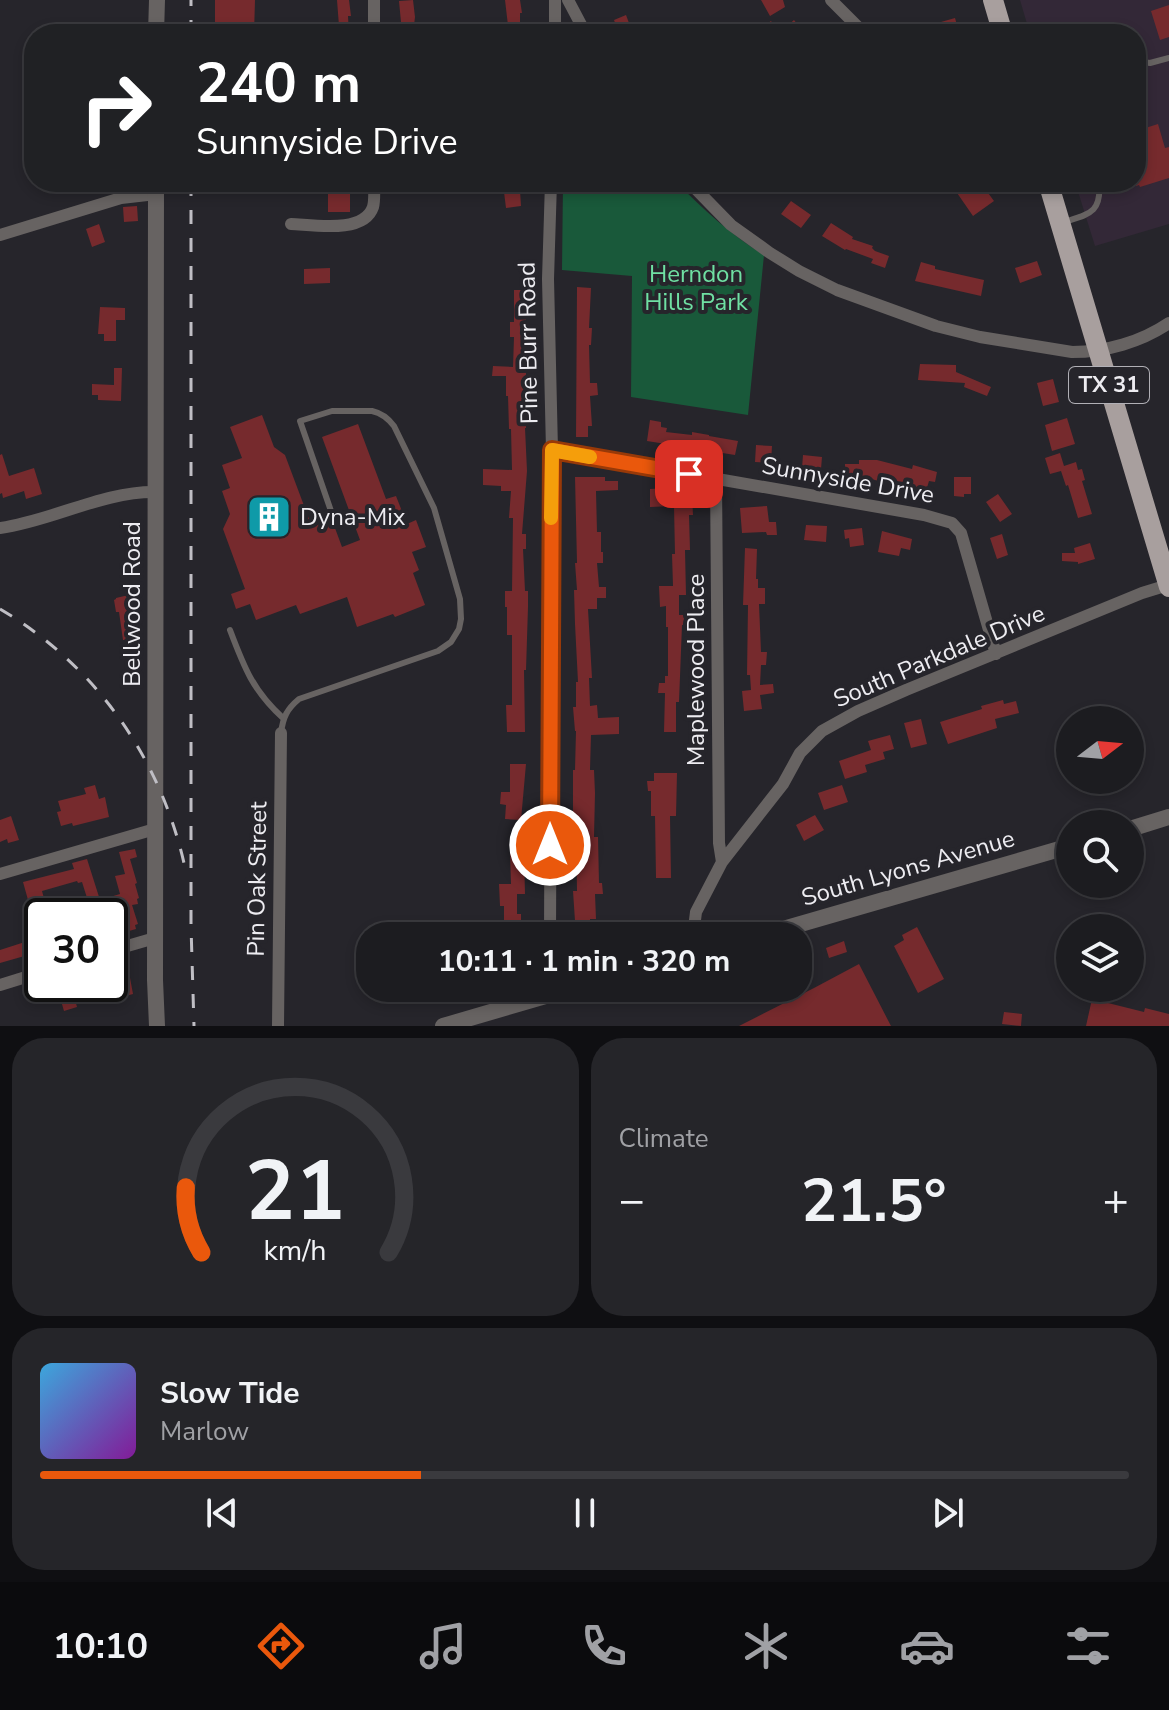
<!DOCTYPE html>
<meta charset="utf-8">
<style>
body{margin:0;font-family:"Nunito Sans",sans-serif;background:#252529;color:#f1f3f6;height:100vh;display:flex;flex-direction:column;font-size:30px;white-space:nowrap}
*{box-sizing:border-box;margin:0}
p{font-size:26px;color:#a0a1a5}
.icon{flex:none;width:44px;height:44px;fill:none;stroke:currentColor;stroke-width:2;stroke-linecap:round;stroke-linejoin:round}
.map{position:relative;height:1026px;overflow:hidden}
.details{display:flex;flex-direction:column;gap:12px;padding:12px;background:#0f0f12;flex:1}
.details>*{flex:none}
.hud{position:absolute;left:24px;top:24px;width:1122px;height:168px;border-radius:32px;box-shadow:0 4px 12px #0003,0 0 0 2px #3a3a3e;background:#202124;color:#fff;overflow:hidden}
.needle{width:52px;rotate:74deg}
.buttons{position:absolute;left:1056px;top:706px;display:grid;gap:16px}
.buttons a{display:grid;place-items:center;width:88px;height:88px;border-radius:50%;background:#1c1c20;box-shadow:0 4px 12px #0003,0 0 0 2px #3a3a3e;font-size:40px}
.speed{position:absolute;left:24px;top:898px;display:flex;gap:16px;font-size:40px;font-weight:700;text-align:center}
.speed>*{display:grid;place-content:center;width:104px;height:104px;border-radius:50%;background:#1c1c20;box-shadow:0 4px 12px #0003,0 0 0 2px #3a3a3e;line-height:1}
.speed .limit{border:4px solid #111;border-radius:12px;background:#fff;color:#111}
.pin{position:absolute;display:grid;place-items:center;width:68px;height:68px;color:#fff;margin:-34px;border-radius:16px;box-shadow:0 4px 12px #0006}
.me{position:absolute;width:88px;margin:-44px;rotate:0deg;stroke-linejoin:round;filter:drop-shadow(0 0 6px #0008)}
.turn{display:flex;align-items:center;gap:28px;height:168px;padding:0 40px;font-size:36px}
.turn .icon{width:104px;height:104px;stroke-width:2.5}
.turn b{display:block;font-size:56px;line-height:68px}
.big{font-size:60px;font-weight:700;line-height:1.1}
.details .card{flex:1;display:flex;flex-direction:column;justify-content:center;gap:12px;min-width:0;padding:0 28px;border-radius:32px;background:#252529}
.details .dial{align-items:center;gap:0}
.dial svg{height:208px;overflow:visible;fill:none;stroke:#3a3a3e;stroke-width:7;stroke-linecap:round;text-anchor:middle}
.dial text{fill:#f1f3f6;stroke:none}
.song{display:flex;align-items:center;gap:24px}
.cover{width:96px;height:96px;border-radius:12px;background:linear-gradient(135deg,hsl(200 70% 55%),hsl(290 70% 35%))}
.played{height:8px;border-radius:4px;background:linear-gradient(90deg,#ea580c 35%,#3a3a3e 35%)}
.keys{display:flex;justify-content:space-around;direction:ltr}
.heat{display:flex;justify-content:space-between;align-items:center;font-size:44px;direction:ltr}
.details .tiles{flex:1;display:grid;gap:12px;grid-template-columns:1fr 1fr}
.card:last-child{grid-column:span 2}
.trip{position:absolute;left:356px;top:922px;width:456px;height:80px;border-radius:32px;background:#1c1c20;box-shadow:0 4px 12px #0003,0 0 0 2px #3a3a3e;font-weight:700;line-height:80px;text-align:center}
.dock{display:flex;height:128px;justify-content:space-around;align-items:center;background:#0b0b0d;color:#a0a1a5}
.dock .icon{width:56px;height:56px}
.dock .active{color:#ea580c}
.dock b{font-size:36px;color:#f1f3f6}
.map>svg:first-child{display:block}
</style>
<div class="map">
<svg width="1169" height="1026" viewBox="0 0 1169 1026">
<rect width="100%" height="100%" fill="#26252b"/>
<path fill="#332837" d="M 1020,0 L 1169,0 L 1169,224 L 1095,246 L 1075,182 L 1136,182 L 1136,34 L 1030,34 Z"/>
<path fill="#19593a" d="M 563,182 L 676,182 C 703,209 731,235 764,255 L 748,415 L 631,397 L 632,276 L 562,270 Z"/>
<path fill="#762a2d" d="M 215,0 L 255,0 L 254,34 L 215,34 Z
M 337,0 L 349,0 L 351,16 L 348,16 L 349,34 L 323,34 L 322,26 L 339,26 Z
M 413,0 L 415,17 L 413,34 L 400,34 L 401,22 L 399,1 Z
M 505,0 L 520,0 L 522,13 L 520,13 L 520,34 L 509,34 Z
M 761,0 L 783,0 L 785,7 L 770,16 Z
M 1169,5 L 1169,37 L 1160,40 L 1151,11 Z
M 626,15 L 632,31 L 619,34 L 614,20 Z
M 955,18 L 959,32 L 944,34 L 941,22 Z
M 794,20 L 805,34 L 770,34 L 764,26 L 771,21 L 779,33 Z
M 1158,124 L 1165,148 L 1169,147 L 1169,178 L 1140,187 L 1139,185 L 1136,186 L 1136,131 Z
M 966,182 L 980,182 L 994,201 L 973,216 L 955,190 Z
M 520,190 L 521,206 L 506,208 L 504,192 Z
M 328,192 L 350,192 L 350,212 L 328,212 Z
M 791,201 L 811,215 L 801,228 L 781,214 Z
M 137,206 L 138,221 L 124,222 L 123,207 Z
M 831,223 L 853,237 L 852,239 L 873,246 L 872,248 L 875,251 L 889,256 L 885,268 L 871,263 L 873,259 L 846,249 L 845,250 L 822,236 Z
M 99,224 L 105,242 L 92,247 L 86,229 Z
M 1037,261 L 1042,275 L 1020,283 L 1015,268 Z
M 921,262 L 935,266 L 935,269 L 984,280 L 981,296 L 915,281 Z
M 330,268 L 330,283 L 304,284 L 304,269 Z
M 577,287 L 591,288 L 589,328 L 592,328 L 591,345 L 589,345 L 590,383 L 597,383 L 598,395 L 590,396 L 592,426 L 588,426 L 588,437 L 576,437 Z
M 514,290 L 526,290 L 526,428 L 525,428 L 527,471 L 522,534 L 526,534 L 526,549 L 523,549 L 525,591 L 528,591 L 528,607 L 526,670 L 524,670 L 525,732 L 507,732 L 506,705 L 512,705 L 512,635 L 507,635 L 507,607 L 505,607 L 505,591 L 512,591 L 513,518 L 509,518 L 511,491 L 501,491 L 501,486 L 483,485 L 483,469 L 512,470 L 511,429 L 509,429 L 508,396 L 506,396 L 506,376 L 492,376 L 493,366 L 513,367 L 514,337 L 510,337 L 510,322 L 514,322 Z
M 100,307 L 125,308 L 125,320 L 116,320 L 116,341 L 104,341 L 104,334 L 98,334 Z
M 920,364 L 956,365 L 956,372 L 991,387 L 987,396 L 964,387 L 965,383 L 918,380 Z
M 114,368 L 122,368 L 121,401 L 98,400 L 98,395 L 92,395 L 92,384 L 114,385 Z
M 1053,379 L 1059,402 L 1043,406 L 1037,383 Z
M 262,415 L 274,447 L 285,455 L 312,527 L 332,520 L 342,547 L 360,540 L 322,437 L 358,424 L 386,499 L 396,496 L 407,524 L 416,520 L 426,547 L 412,552 L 419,570 L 413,573 L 425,605 L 395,617 L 393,614 L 357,627 L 347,597 L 300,614 L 296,605 L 256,620 L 250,604 L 236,609 L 231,594 L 245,589 L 223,529 L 230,514 L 222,491 L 230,488 L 222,465 L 242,458 L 230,427 Z
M 1067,418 L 1075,444 L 1052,451 L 1045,425 Z
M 650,420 L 661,422 L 661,427 L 667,428 L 666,432 L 692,435 L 692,432 L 709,435 L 709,436 L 738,441 L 735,455 L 647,441 Z
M 756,445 L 772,446 L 771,463 L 755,462 Z
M 1060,453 L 1064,466 L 1076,462 L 1078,470 L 1082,469 L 1085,480 L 1082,481 L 1092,514 L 1078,518 L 1068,485 L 1066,486 L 1061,471 L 1050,474 L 1045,458 Z
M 2,454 L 9,476 L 34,468 L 42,494 L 26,499 L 24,491 L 3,498 L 2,493 L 0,494 L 0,455 Z
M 803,455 L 822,457 L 821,469 L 802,468 Z
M 859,460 L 877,460 L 912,469 L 913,465 L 937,472 L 935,482 L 929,481 L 926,491 L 892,482 L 891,484 L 867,478 L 845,478 L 845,464 L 859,464 Z
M 575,477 L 605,477 L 605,481 L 618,481 L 618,490 L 596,491 L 597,532 L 601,532 L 601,552 L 603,552 L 603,563 L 597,563 L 599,587 L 606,587 L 606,598 L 597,598 L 597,609 L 588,609 L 592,678 L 589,678 L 590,706 L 597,705 L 598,718 L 619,717 L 619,734 L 591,735 L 590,770 L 594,770 L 595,793 L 594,837 L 598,837 L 599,883 L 602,883 L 603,894 L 595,894 L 596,919 L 590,919 L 591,936 L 576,936 L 573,891 L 577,891 L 576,835 L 570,836 L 570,825 L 573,825 L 573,770 L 575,770 L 576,731 L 575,731 L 573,707 L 576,707 L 576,682 L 578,682 L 575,624 L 574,590 L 577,590 L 575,563 L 577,563 Z
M 954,477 L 971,477 L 971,494 L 964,494 L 964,497 L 954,496 Z
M 667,488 L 667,492 L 677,491 L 677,496 L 692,495 L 693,515 L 689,515 L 690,550 L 685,550 L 686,595 L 679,595 L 679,615 L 688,615 L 687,625 L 682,625 L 679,702 L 676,702 L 676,732 L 664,732 L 665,693 L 658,693 L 659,683 L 665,683 L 665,676 L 668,676 L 668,627 L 666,627 L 666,606 L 660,607 L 659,586 L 673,586 L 672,554 L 675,554 L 674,506 L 650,507 L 650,489 Z
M 998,494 L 1012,514 L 1000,522 L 986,502 Z
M 767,506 L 769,522 L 776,522 L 777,535 L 767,535 L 766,532 L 742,533 L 740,508 Z
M 806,525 L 827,526 L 826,542 L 804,540 Z
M 862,528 L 864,545 L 850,547 L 849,538 L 845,539 L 844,530 Z
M 882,531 L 912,539 L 910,550 L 901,548 L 899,556 L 878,552 Z
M 1002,534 L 1008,555 L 997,559 L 990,538 Z
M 1090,543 L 1095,559 L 1078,564 L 1078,562 L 1062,561 L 1062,553 L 1075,553 L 1074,548 Z
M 745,548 L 757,549 L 756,579 L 758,579 L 758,588 L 765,588 L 765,604 L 759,604 L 761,652 L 767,652 L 766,665 L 761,665 L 760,685 L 773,684 L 774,693 L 760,695 L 762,709 L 744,711 L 742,691 L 751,690 L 750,675 L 747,675 L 748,605 L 743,605 Z
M 137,593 L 140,608 L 135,609 L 139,645 L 129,646 L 129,640 L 123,640 L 119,612 L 116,612 L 114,600 L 116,599 L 116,598 Z
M 1003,700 L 1004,704 L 1016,701 L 1019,713 L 995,719 L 997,728 L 948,744 L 940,722 L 982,709 L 981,706 Z
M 921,719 L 927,744 L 911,748 L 904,723 Z
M 890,735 L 894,749 L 883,752 L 885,759 L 865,765 L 867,772 L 845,779 L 839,761 L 871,750 L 868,741 Z
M 510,764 L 526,764 L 521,820 L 505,819 L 506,805 L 500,804 L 501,792 L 510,792 Z
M 654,773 L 677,773 L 676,816 L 670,816 L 671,878 L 656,878 L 655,816 L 651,816 L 651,791 L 648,791 L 647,781 L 654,781 Z
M 95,785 L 99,799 L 105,797 L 109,817 L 73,826 L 72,823 L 61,826 L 57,812 L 61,811 L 58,801 L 86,794 L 84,788 Z
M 842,785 L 848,802 L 824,810 L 818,793 Z
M 815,815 L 824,830 L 804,841 L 796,825 Z
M 11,816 L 19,840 L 8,843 L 7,839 L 0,842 L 0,820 Z
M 135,849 L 137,857 L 130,859 L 137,883 L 135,884 L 139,898 L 137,899 L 138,904 L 132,905 L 138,924 L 135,925 L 136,929 L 115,935 L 110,916 L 108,912 L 103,914 L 102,910 L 83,916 L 83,913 L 67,916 L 65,907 L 88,901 L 82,882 L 78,883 L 77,881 L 42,891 L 45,902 L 30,907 L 23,882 L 74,869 L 72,863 L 87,859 L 100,900 L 120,894 L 115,876 L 125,874 L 119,852 Z
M 510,852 L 524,852 L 525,894 L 517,894 L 517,914 L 521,914 L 521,936 L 511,936 L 511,922 L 504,922 L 504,906 L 500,906 L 499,884 L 511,884 Z
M 917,927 L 944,979 L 918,993 L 894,946 L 904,940 L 902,935 Z
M 31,940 L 35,953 L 0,963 L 0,950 Z
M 844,941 L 847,952 L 829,958 L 826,948 Z
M 126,956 L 133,994 L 110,1000 L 107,986 L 110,985 L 110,960 Z
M 859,964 L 891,1026 L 739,1026 L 814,988 Z
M 68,984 L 91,984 L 92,986 L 73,992 L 77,1007 L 64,1011 L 57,987 Z
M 1092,999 L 1144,1012 L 1145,1008 L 1169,1014 L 1169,1026 L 1086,1026 Z
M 1004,1012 L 1022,1014 L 1021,1026 L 1002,1024 Z"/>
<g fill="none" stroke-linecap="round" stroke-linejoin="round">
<path stroke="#676362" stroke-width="6" d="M 1136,61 L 1150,63 L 1169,58
M 1064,222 C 1089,214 1102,213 1099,182
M 230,630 C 244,667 253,691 283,718
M 281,733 C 283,717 287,709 299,699 L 438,651 L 451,642 L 459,629 L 461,619 L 460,599 L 434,508 L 394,426 C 388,418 381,413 372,411 L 332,411 L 300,421 L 331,511"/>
<path stroke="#676362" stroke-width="12" d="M 568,0 L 586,34
M 831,0 L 865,34
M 374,34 L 374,0
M 555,34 L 555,0
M 689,182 L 731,225 L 770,253 L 799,271 L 837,290 L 936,326 L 980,337 L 1072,352 C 1106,352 1141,342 1169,323
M 291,224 C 314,225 364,234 373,207 C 375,200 374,190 374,182
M 0,235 L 121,198 L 156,194
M 552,450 L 924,515 L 952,523 L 961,533 L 996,654
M 716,479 L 719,843 L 722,862
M 0,528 C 52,521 103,491 156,492
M 0,874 L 155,829
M 550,936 L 552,450 L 548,279 L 551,182
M 693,936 L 696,912 L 722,862 L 783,784 L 800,753 L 822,731 L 858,711 L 906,690 L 1142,593 L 1168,585
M 110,951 L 155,938
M 0,985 L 42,972
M 278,1026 L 281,733"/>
<path stroke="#676362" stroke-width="16" d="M 156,34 L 157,0
M 156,182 L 155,980 L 157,1026
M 1130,829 L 1169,817
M 759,936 L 1070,846
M 443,1026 L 573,988"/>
<path stroke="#a89f9e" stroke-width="20" d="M 993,0 L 1003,34
M 1048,182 L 1169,587"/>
<path stroke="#bfbec4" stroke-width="3" stroke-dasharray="14 14" stroke-linecap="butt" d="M 191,34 L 191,0
M 191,182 L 191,926 L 194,1026
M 0,609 C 95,665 159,756 184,863"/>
</g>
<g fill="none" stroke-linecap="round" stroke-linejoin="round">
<g stroke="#983908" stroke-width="20">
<path id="route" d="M 550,845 L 552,450 L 689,474"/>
</g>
<use href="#route" stroke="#ea580c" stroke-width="14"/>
<path stroke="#f59e0b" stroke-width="14" d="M 551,518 L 552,450 L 590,457"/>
</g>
<defs>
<g id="building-square" transform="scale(2.3)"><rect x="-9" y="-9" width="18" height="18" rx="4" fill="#0f9aa8" stroke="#26252b"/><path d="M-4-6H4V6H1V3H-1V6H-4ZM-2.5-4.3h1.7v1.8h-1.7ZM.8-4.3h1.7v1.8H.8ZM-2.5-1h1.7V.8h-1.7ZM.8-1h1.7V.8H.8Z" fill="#fff"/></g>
</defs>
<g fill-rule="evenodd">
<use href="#building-square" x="269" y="517"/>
</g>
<g text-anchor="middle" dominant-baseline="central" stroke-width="8" stroke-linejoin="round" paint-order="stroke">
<rect fill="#26252b" stroke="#b1b0b6" stroke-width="2" x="1069" y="367" width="80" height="36" rx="6"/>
<g font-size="22" font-weight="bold" fill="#edecf1">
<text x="1109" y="385">TX 31</text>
</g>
<g font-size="24" fill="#6fe0a3" stroke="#26252b">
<text x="696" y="274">Herndon<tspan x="696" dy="28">Hills Park</tspan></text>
</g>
<g font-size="24" fill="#edecf1" stroke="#26252b">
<text transform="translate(528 343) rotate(-91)">Pine Burr Road</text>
<text transform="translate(848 480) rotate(10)">Sunnyside Drive</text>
<text transform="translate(132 604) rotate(-90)">Bellwood Road</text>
<text transform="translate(939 656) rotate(-23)">South Parkdale Drive</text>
<text transform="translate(696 670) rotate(-90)">Maplewood Place</text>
<text transform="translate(908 868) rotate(-16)">South Lyons Avenue</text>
<text transform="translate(257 879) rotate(-89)">Pin Oak Street</text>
</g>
<g font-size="24" fill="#edecf1" stroke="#26252b" text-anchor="start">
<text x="300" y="517">Dyna-Mix</text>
</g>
</g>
</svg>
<div class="buttons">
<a><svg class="needle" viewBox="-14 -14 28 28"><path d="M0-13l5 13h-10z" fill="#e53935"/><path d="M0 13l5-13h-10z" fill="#a0a1a5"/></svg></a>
<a><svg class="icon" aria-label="search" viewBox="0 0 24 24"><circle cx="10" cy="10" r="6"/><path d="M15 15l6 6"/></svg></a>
<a><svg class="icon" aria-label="layers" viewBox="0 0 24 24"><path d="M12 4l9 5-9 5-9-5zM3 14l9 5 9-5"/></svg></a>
</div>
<div class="speed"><div class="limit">30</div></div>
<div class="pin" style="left:689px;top:474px;background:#d93025"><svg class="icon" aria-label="arrive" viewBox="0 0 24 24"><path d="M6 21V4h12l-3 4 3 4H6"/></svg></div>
<svg class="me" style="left:550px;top:845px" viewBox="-20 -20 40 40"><circle r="17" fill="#ea580c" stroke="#fff" stroke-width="3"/><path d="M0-11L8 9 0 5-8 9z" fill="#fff"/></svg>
<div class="trip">10:11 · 1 min · 320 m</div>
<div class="hud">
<div class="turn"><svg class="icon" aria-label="right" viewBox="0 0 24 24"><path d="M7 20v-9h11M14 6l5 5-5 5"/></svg><div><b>240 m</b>Sunnyside Drive</div></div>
</div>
</div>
<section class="details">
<div class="tiles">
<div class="card dial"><svg viewBox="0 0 100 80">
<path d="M14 69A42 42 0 1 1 86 69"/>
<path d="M14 69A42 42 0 0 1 8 44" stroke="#ea580c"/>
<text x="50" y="56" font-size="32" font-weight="700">21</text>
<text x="50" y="72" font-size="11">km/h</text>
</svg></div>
<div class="card"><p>Climate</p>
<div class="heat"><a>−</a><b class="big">21.5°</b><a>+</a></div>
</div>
<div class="card">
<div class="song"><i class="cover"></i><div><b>Slow Tide</b><p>Marlow</p></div></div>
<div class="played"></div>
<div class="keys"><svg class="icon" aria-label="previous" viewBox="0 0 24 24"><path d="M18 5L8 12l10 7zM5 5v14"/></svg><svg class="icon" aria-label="pause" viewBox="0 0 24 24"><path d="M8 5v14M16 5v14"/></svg><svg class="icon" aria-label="next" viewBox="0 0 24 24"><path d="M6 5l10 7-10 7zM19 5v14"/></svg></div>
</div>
</div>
</section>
<nav class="dock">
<b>10:10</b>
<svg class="icon active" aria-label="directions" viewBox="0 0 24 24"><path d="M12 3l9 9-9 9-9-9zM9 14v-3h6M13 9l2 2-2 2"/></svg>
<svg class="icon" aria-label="music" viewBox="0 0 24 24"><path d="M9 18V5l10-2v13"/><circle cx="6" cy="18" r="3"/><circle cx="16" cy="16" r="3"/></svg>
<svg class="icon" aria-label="phone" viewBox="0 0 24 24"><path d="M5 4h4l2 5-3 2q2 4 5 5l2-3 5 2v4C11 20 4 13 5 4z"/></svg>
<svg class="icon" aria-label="climate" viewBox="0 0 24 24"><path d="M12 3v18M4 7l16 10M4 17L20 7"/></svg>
<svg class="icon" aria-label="car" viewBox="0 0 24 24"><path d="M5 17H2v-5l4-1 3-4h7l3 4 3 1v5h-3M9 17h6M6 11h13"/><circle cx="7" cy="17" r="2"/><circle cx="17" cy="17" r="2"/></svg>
<svg class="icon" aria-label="filters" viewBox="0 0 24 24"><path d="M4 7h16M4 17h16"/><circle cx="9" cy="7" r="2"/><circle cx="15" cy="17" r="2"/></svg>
</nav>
